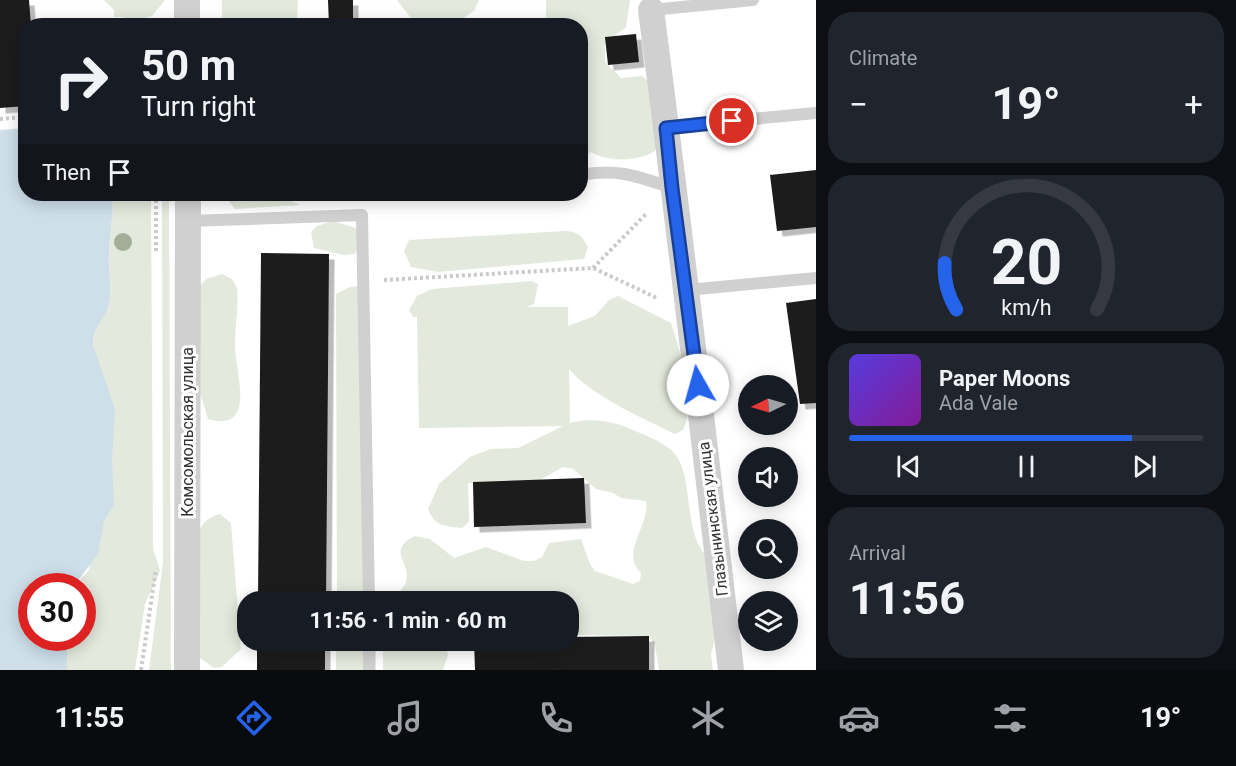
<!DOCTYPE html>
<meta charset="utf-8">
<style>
body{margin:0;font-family:Roboto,sans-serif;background:#20242c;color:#f1f3f6;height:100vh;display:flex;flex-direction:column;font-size:22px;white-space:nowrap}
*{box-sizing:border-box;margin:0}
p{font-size:20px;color:#9ea1a6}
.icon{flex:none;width:33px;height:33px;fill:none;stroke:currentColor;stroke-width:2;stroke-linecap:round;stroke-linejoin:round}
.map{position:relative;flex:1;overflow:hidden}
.sheet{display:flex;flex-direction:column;gap:12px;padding:12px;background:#0d0f14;width:420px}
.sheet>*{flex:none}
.top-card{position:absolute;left:18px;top:18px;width:570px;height:183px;border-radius:24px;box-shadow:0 3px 15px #0003;background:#171b24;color:#f1f3f6;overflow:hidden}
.needle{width:39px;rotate:265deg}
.tools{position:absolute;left:738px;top:375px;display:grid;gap:12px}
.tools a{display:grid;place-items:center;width:60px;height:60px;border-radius:50%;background:#171b24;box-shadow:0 3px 15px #0003;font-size:30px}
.speed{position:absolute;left:18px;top:573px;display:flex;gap:12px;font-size:30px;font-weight:700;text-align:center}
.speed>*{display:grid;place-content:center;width:78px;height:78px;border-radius:50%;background:#171b24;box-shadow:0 3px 15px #0003;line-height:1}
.speed .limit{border:9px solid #d22;background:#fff;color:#111}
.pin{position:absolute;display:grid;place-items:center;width:51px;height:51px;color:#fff;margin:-26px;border:3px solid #fff;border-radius:50%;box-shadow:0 2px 6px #0007}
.me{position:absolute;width:66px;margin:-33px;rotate:353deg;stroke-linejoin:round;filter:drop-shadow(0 0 4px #0008)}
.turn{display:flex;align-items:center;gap:21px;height:126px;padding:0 24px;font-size:27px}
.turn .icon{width:78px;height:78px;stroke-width:2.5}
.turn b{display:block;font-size:42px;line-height:51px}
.then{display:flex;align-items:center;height:57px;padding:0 24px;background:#0003;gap:12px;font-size:22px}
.big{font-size:45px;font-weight:700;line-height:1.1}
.sheet .card{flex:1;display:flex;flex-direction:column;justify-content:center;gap:9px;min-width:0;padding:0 21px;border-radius:24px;background:#20242c}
.sheet .dial{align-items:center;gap:0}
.dial svg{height:156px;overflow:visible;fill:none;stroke:#363941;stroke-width:7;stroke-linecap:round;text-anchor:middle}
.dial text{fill:#f1f3f6;stroke:none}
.song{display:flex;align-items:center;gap:18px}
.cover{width:72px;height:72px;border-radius:9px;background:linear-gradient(135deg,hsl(250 70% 55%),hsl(290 70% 35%))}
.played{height:6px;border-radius:3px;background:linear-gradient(90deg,#2563eb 80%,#363941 80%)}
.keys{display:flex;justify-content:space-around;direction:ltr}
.heat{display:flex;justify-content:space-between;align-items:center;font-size:33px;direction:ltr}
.trip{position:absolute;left:237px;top:591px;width:342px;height:60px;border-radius:24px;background:#171b24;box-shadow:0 3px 15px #0003;font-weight:700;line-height:60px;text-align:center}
.dock{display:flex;height:96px;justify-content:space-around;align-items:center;background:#090b0e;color:#9ea1a6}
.dock .icon{width:42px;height:42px}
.dock .on{color:#2563eb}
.dock b{font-size:27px;color:#f1f3f6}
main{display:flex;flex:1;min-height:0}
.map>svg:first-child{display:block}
</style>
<main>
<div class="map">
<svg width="816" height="670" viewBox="0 0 816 670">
<defs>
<filter id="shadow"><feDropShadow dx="5.5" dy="5.5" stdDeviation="0" flood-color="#0004"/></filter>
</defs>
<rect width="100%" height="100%" fill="#fff"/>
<path fill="#e3e9dd" d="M 104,0 L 165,0 L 152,16 L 132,21 L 123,17 L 114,17 L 114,10 Z
M 222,0 L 298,0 L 297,21 L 292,25 L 222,25 Z
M 397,0 L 479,0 L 474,11 L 455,24 L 422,25 L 414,22 Z
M 546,0 L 630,0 L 626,27 L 605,44 L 605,62 L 621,78 L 642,76 L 651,84 L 658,143 L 655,151 C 638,162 608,162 591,152 L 581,158 L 580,26 L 549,25 L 546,20 Z
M 112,194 L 151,194 L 153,548 L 160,571 L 145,604 L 135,670 L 67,670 L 67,638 L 82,638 L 82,586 L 74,586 L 89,570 L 113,433 L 114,416 L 93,345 C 92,327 106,320 109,304 C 113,286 108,270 109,253 C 110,232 114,215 112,194 Z
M 162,194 L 169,194 L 171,670 L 149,670 L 163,562 Z
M 223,194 L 276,194 L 300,205 L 235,209 Z
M 333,221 L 359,229 L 362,238 L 355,254 L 344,255 L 314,248 L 311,232 L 317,226 Z
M 565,231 C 578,231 582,236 588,247 L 584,259 L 438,272 L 411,267 L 404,251 L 409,240 Z
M 222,274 L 232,279 L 237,288 C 239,307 235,325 235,344 C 234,370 259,433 208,419 L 199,389 L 200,286 L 206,279 Z
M 532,281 L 538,284 L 534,304 L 527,307 L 568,307 L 568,326 L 595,316 L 609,300 L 618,296 L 671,323 C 681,356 698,398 683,430 L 675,434 C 642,418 592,396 569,369 L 570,423 C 592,417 613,421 633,430 C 645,435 660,441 670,449 C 697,471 680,532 708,557 L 717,629 L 711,655 L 713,670 L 659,670 L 655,646 L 649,636 L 572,635 L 568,602 L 391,602 C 395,595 404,589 406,582 C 412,562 385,551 415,536 L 430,539 L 454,558 L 486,547 L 524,561 L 534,561 L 542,557 L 549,543 L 581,539 L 590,564 L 595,571 L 633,584 L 640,581 L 641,573 C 619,553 651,524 646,501 L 621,498 L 613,493 L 596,489 L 573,469 L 563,467 L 536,482 L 468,483 L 469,522 L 462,528 C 445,526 434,526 428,509 L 439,484 L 470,457 L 490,449 L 518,448 L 563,426 L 419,428 L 417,317 L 413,317 L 409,310 L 417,296 L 432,289 Z
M 358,286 L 366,601 L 337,601 L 336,294 L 350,287 Z
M 220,514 L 231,523 L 241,649 L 222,667 L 214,668 L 200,658 C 193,632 188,551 201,527 C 205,520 212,516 220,514 Z
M 336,641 L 376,641 L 376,670 L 336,670 Z
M 383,641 L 445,641 L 448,655 L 443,670 L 383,670 Z"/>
<path fill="#cedfea" d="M 25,128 L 26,194 L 112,194 C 114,215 110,232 109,253 C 108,270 113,286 109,304 C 106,320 92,327 93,345 L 115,409 L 112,459 L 114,505 L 104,521 L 98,554 L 74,586 L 32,586 L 32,638 L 67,638 L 67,670 L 0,670 L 0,130 Z"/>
<path fill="#1a1a1a" filter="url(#shadow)" d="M 0,0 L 29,0 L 31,26 L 26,26 L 26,106 L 0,108 Z
M 328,0 L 353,0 L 353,26 L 329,26 Z
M 636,34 L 639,62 L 608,65 L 605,37 Z
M 816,170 L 816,227 L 777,231 L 770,175 Z
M 261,253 L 329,254 L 326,602 L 258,602 Z
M 816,299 L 816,403 L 800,404 L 786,303 Z
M 584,478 L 586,523 L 474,527 L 473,482 Z
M 649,636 L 649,670 L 475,670 L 474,640 L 568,640 L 568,637 Z
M 257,640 L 325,640 L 325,670 L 257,670 Z"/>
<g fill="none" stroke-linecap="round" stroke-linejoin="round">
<path stroke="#cacaca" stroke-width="4" stroke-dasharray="3 3" stroke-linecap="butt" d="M 0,119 L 26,117
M 156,194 L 156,253
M 593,268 L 647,213
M 384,280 L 593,268 L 657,298
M 141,670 L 156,569"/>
<path stroke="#d0d0d0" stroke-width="12" d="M 650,7 L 651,10 L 753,0
M 666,127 L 816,113
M 580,175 C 617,168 637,176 672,188
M 188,221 L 362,215 L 369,602
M 687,290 L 816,278
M 369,640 L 369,670"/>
<path stroke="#d0d0d0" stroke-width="26" d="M 651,10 C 680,230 705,450 731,670
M 187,26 L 187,0
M 187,670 L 188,194"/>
</g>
<circle fill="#a2ae98" cx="123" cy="242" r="9"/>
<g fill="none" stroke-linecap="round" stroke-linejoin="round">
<g stroke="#184099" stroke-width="15">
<path id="route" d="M 698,385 L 672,188 L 666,128 L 732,121"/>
</g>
<use href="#route" stroke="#2563eb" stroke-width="10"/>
</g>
<g text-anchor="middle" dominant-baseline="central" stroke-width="6" stroke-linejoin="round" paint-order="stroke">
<g font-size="16" fill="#333" stroke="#fff">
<text transform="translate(187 432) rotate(-90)">Комсомольская улица</text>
<text transform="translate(713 519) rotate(-97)">Глазынинская улица</text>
</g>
</g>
</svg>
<div class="tools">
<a><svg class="needle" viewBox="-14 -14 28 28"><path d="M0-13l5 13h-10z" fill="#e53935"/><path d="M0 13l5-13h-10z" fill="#9ea1a6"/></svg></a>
<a><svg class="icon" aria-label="sound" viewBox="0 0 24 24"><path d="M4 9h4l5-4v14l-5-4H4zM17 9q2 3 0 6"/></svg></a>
<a><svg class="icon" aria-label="search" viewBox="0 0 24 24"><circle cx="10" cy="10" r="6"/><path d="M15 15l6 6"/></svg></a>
<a><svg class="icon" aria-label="layers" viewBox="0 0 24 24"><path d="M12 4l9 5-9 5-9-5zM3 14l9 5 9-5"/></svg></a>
</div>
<div class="speed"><div class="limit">30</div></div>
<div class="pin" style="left:732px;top:121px;background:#d93025"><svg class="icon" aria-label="arrive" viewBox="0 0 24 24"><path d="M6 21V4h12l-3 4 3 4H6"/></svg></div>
<svg class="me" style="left:698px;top:385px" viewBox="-20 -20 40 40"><circle r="19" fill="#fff"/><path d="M0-13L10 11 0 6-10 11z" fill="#2563eb"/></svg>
<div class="trip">11:56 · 1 min · 60 m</div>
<div class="top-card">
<div class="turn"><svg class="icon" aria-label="right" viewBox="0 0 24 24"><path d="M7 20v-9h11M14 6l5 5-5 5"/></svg><div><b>50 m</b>Turn right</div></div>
<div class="then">Then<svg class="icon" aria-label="arrive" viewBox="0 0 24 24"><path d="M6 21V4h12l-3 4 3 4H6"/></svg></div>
</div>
</div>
<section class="sheet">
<div class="card"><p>Climate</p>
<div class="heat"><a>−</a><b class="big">19°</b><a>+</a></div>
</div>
<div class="card dial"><svg viewBox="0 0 100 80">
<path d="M14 69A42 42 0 1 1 86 69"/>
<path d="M14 69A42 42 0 0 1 8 45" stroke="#2563eb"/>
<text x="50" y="56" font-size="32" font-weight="700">20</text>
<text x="50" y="72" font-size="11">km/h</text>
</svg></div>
<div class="card">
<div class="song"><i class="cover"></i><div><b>Paper Moons</b><p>Ada Vale</p></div></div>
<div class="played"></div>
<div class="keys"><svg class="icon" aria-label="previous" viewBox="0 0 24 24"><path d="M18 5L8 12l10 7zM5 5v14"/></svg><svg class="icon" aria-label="pause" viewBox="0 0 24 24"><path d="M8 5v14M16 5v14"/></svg><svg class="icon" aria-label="next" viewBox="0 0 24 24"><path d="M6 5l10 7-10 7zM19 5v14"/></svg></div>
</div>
<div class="card"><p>Arrival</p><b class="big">11:56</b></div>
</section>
</main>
<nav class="dock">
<b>11:55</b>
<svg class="icon on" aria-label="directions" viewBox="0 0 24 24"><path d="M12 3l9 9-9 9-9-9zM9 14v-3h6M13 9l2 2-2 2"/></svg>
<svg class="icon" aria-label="music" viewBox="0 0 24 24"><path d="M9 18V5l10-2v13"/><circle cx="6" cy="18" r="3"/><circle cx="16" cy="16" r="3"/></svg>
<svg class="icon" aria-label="phone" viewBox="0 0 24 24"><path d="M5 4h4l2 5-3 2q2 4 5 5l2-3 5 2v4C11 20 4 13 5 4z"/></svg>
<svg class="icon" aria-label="climate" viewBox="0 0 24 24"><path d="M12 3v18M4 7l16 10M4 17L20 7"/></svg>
<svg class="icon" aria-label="car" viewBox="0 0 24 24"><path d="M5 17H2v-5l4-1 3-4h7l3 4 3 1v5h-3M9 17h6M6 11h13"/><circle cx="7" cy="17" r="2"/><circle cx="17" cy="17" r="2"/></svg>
<svg class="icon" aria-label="filters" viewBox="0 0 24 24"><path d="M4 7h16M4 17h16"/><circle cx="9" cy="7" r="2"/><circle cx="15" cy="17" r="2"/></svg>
<b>19°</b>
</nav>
